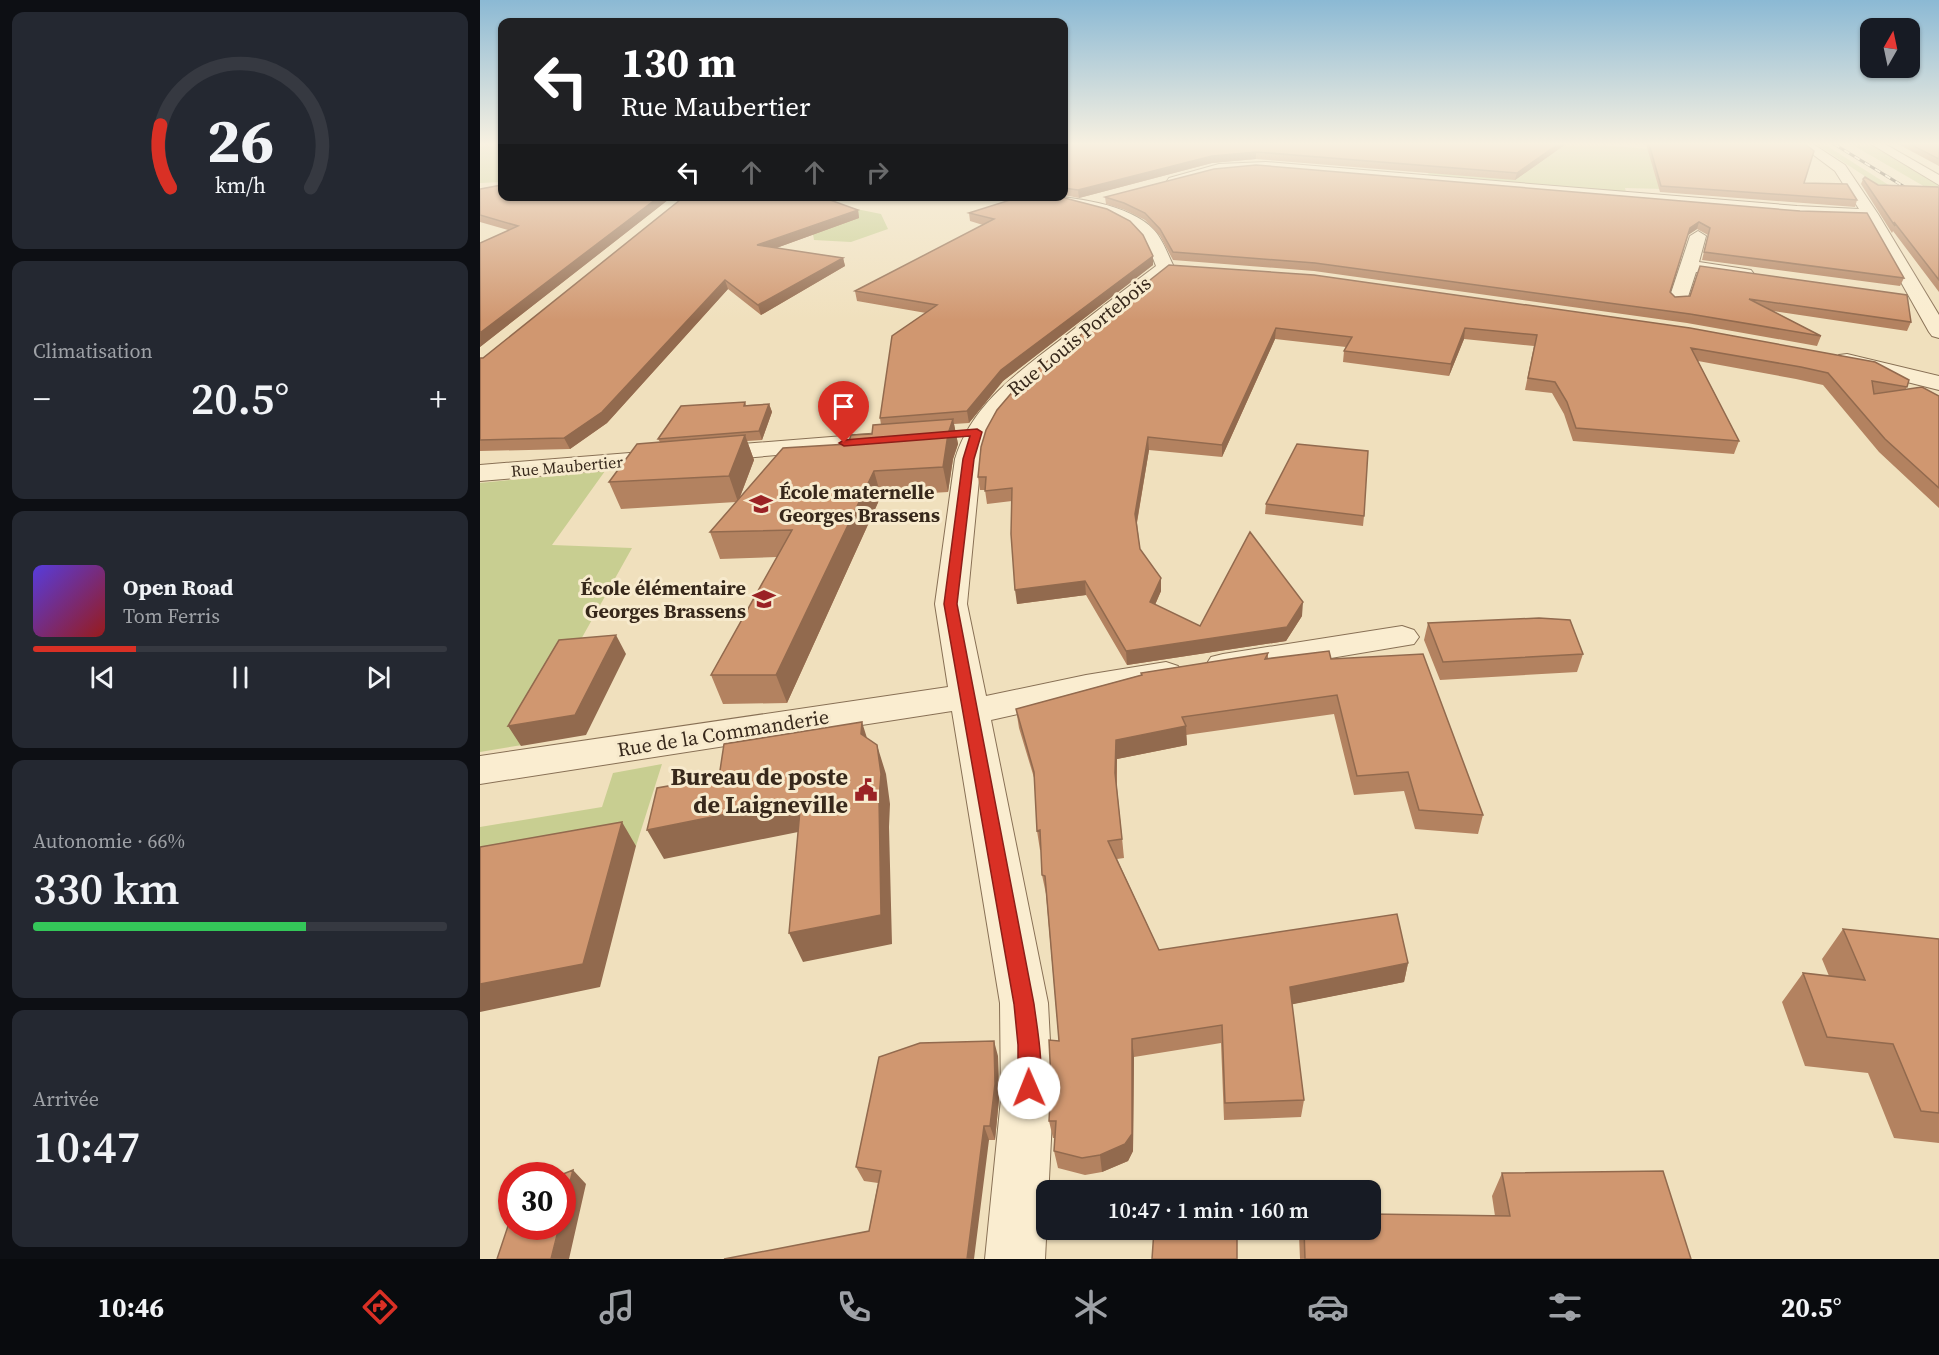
<!DOCTYPE html>
<html lang="fr">
<meta charset="utf-8">
<style>
body{margin:0;font-family:"Source Serif 4",serif;background:#242831;color:#f1f3f6;height:100vh;display:flex;flex-direction:column;font-size:22px;white-space:nowrap}
*{box-sizing:border-box;margin:0}
p{font-size:20px;color:#9ea1a6}
.icon{flex:none;width:33px;height:33px;fill:none;stroke:currentColor;stroke-width:2;stroke-linecap:round;stroke-linejoin:round}
.map{position:relative;flex:1;overflow:hidden}
.drawer{display:flex;flex-direction:column;gap:12px;padding:12px;background:#0d0f14;width:480px}
.drawer>*{flex:none}
.banner{position:absolute;left:18px;top:18px;width:570px;height:183px;border-radius:12px;box-shadow:0 2px 4px #0004;background:#202124;color:#fff;overflow:hidden}
.needle{width:39px;rotate:9deg}
.buttons{position:absolute;left:1380px;top:18px;display:grid;gap:12px}
.buttons a{display:grid;place-items:center;width:60px;height:60px;border-radius:12px;background:#171b24;box-shadow:0 2px 4px #0004;font-size:30px}
.speed{position:absolute;left:18px;top:1162px;display:flex;gap:12px;font-size:30px;font-weight:700;text-align:center}
.speed>*{display:grid;place-content:center;width:78px;height:78px;border-radius:50%;background:#171b24;box-shadow:0 2px 4px #0004;line-height:1}
.speed .limit{border:9px solid #d22;background:#fff;color:#111}
.pin{position:absolute;display:grid;place-items:center;width:51px;height:51px;color:#fff;margin:-62px -26px;border-radius:50% 50% 50% 0;rotate:-45deg;box-shadow:0 0 6px #0007}
.pin .icon{rotate:45deg}
.me{position:absolute;width:66px;margin:-33px;rotate:359deg;stroke-linejoin:round;filter:drop-shadow(0 0 4px #0008)}
.turn{display:flex;align-items:center;gap:21px;height:126px;padding:0 24px;font-size:27px}
.turn .icon{width:78px;height:78px;stroke-width:2.5}
.turn b{display:block;font-size:42px;line-height:51px}
.lanes{display:flex;align-items:center;height:57px;padding:0 24px;background:#0003;justify-content:center;gap:30px;direction:ltr}
.lanes .off{opacity:.35}
.big{font-size:45px;font-weight:600;line-height:1.1}
.drawer .card{flex:1;display:flex;flex-direction:column;justify-content:center;gap:9px;min-width:0;padding:0 21px;border-radius:12px;background:#242831}
.drawer .dial{align-items:center;gap:0}
.dial svg{height:156px;overflow:visible;fill:none;stroke:#363941;stroke-width:7;stroke-linecap:round;text-anchor:middle}
.dial text{fill:#f1f3f6;stroke:none}
.song{display:flex;align-items:center;gap:18px}
.cover{width:72px;height:72px;border-radius:9px;background:linear-gradient(135deg,hsl(250 70% 55%),hsl(0 70% 35%))}
.played{height:6px;border-radius:3px;background:linear-gradient(90deg,#d93025 25%,#363941 25%)}
.keys{display:flex;justify-content:space-around;direction:ltr}
.heat{display:flex;justify-content:space-between;align-items:center;font-size:33px;direction:ltr}
.charge{height:9px;border-radius:4px;background:linear-gradient(90deg,#34c759 66%,#363941 0)}
.trip{position:absolute;left:556px;top:1180px;width:345px;height:60px;border-radius:12px;background:#171b24;box-shadow:0 2px 4px #0004;font-weight:600;line-height:60px;text-align:center}
.dock{display:flex;height:96px;justify-content:space-around;align-items:center;background:#090b0e;color:#9ea1a6}
.dock .icon{width:42px;height:42px}
.dock .selected{color:#d93025}
.dock b{font-size:27px;color:#f1f3f6}
main{display:flex;flex:1;min-height:0}
.map>svg:first-child{display:block}
</style>
<main>
<section class="drawer">
<div class="card dial"><svg viewBox="0 0 100 80">
<path d="M14 69A42 42 0 1 1 86 69"/>
<path d="M14 69A42 42 0 0 1 9 37" stroke="#d93025"/>
<text x="50" y="56" font-size="32" font-weight="700">26</text>
<text x="50" y="72" font-size="11">km/h</text>
</svg></div>
<div class="card"><p>Climatisation</p>
<div class="heat"><a>−</a><b class="big">20.5°</b><a>+</a></div>
</div>
<div class="card">
<div class="song"><i class="cover"></i><div><b>Open Road</b><p>Tom Ferris</p></div></div>
<div class="played"></div>
<div class="keys"><svg class="icon" aria-label="previous" viewBox="0 0 24 24"><path d="M18 5L8 12l10 7zM5 5v14"/></svg><svg class="icon" aria-label="pause" viewBox="0 0 24 24"><path d="M8 5v14M16 5v14"/></svg><svg class="icon" aria-label="next" viewBox="0 0 24 24"><path d="M6 5l10 7-10 7zM19 5v14"/></svg></div>
</div>
<div class="card"><p>Autonomie · 66%</p><b class="big">330 km</b><div class="charge"></div></div>
<div class="card"><p>Arrivée</p><b class="big">10:47</b></div>
</section>
<div class="map">
<svg width="1459" height="1259" viewBox="0 0 1459 1259">
<rect width="100%" height="100%" fill="#f0e0bd"/>
<path fill="#c8ce91" d="M 0,144 L 22,144 L 22,182 L 0,183 Z
M 973,144 L 1107,144 L 1171,149 L 1184,189 L 1145,188 L 1146,192 L 947,175 Z
M 1336,144 L 1344,144 L 1459,217 L 1459,225 Z
M 1371,144 L 1389,144 L 1459,185 L 1459,195 Z
M 342,202 L 401,214 L 408,229 L 371,242 L 334,240 L 331,223 Z
M 125,471 L 72,545 L 152,548 L 42,745 L 0,752 L 0,483 Z
M 182,764 L 156,846 L 0,874 L 0,827 L 122,807 L 133,773 Z"/>
<g fill="none" stroke-linecap="round" stroke-linejoin="round">
<g stroke="#887055" stroke-width="2">
<path id="minor" d="M 1319,144 L 1333,144 L 1365,165 L 1398,214 L 1459,315 L 1459,338 L 1452,336 L 1449,332 L 1385,218 L 1317,216 L 786,170 L 740,172 L 694,185 L 687,181 L 689,178 L 739,164 L 786,162 L 1317,206 L 1379,209 L 1355,171 Z
M 1391,144 L 1405,144 L 1459,175 L 1459,185 Z
M 558,196 C 591,196 650,204 674,230 C 683,240 688,255 694,267 L 540,393 L 517,421 L 506,441 L 501,459 L 487,604 L 506,696 L 606,675 L 686,662 L 698,666 L 703,674 L 698,682 L 686,686 L 606,699 L 511,720 L 568,1003 L 573,1099 L 565,1259 L 505,1259 L 521,1099 L 520,1003 L 472,711 L 0,784 L 0,756 L 468,687 L 455,604 L 475,459 C 492,403 540,371 584,337 C 614,313 645,289 676,266 C 672,256 668,244 661,236 C 641,212 589,207 560,199 Z
M 1218,231 L 1226,236 L 1219,262 L 1265,269 L 1271,270 L 1274,274 L 1271,278 L 1265,279 L 1216,272 L 1206,303 L 1192,303 L 1189,299 L 1210,236 Z
M 1367,354 L 1459,376 L 1459,390 L 1359,365 L 1356,360 L 1359,355 Z
M 414,432 L 423,434 L 426,439 L 423,444 L 0,481 L 0,465 Z
M 922,626 L 934,630 L 939,637 L 934,644 L 743,676 L 731,673 L 726,665 L 731,657 L 743,654 Z"/>
</g>
<use href="#minor" fill="#faedd0" fill-rule="evenodd"/>
<g stroke="#37281b" stroke-width="3">
<path id="rail" d="M 1354,144 L 1459,208"/>
</g>
<use href="#rail" stroke="#f7eacd" stroke-width="2" stroke-dasharray="6" stroke-linecap="butt"/>
</g>
<path fill="#b38260" d="M 584,144 L 1086,144 L 1035,180 L 776,159 L 732,163 L 599,198 L 584,195 Z
M 1166,144 L 1325,144 L 1324,183 L 1377,200 L 1375,207 L 1180,192 Z
M 1418,144 L 1459,144 L 1459,166 Z
M 1383,179 L 1398,185 L 1459,187 L 1459,292 L 1413,231 L 1412,233 L 1381,184 Z
M 0,189 L 22,196 L 193,196 L 0,347 L 28,230 L 0,222 Z
M 625,197 L 1320,211 L 1424,278 L 1420,286 L 1222,260 L 1228,235 L 1217,229 L 1208,235 L 1190,292 L 1195,297 L 1210,296 L 1220,266 L 1431,322 L 1427,331 L 1293,311 L 1341,336 L 1337,346 L 1207,323 L 834,271 L 693,260 L 680,236 L 665,220 L 645,210 L 626,204 Z
M 378,210 L 379,218 L 296,248 L 363,258 L 365,266 L 281,315 L 248,289 L 127,423 L 90,449 L 0,451 L 0,358 L 3,358 Z
M 489,213 L 673,256 L 673,265 L 523,381 L 489,423 L 474,424 L 478,444 L 473,459 L 468,492 L 401,496 L 307,703 L 243,704 L 231,675 L 297,557 L 240,559 L 230,532 L 256,502 L 141,509 L 129,482 L 180,442 L 178,439 L 265,402 L 266,405 L 289,404 L 292,412 L 282,440 L 267,441 L 274,460 L 260,497 L 368,444 L 392,434 L 401,425 L 400,418 L 446,313 L 377,301 L 375,291 L 503,225 L 490,221 Z
M 689,265 L 1429,380 L 1426,389 L 1459,396 L 1459,508 L 1399,452 L 1343,385 L 1316,379 L 1218,361 L 1259,441 L 1254,454 L 1093,441 L 1084,414 L 1072,393 L 1045,390 L 1054,346 L 984,339 L 969,376 L 863,362 L 864,351 L 866,347 L 795,339 L 742,457 L 669,450 L 657,523 L 660,549 L 681,578 L 681,591 L 675,605 L 720,626 L 822,616 L 806,641 L 647,665 L 606,595 L 537,604 L 532,501 L 507,504 L 505,490 L 500,490 L 498,477 Z
M 786,504 L 884,516 L 883,526 L 785,514 Z
M 948,623 L 1103,654 L 1097,672 L 960,680 L 944,640 Z
M 788,653 L 788,658 L 851,659 L 1003,815 L 998,834 L 935,829 L 924,791 L 874,795 L 854,714 L 706,735 L 707,745 L 637,759 L 637,788 L 644,858 L 637,859 L 679,950 L 928,963 L 924,982 L 812,1004 L 824,1100 L 821,1117 L 744,1120 L 741,1043 L 654,1057 L 653,1151 L 648,1161 L 622,1172 L 605,1175 L 578,1168 L 574,1151 L 575,1138 L 573,1138 L 569,1121 L 579,1041 L 566,894 L 562,875 L 561,850 L 560,850 L 557,831 L 555,781 L 539,728 L 536,709 L 661,675 L 661,673 Z
M 1363,929 L 1459,939 L 1459,1143 L 1414,1138 L 1388,1073 L 1325,1066 L 1302,1002 L 1323,973 L 1349,976 L 1342,959 Z
M 518,1056 L 519,1099 L 515,1140 L 509,1140 L 389,1231 L 398,1183 L 384,1181 L 376,1167 Z
M 1022,1173 L 1211,1259 L 820,1259 L 819,1235 L 820,1230 L 891,1230 L 1015,1216 L 1012,1196 Z"/>
<path fill="#926a4e" d="M 1078,144 L 1086,144 L 1035,180 L 1037,173 Z
M 776,152 L 776,159 L 732,163 L 599,198 L 598,190 L 732,156 Z
M 180,196 L 193,196 L 0,347 L 0,333 Z
M 378,210 L 379,218 L 280,254 L 277,245 Z
M 1219,222 L 1217,229 L 1208,235 L 1210,228 Z
M 673,256 L 673,265 L 523,381 L 489,423 L 487,411 L 521,370 Z
M 363,258 L 365,266 L 281,315 L 278,305 Z
M 245,280 L 248,289 L 127,423 L 90,449 L 84,438 Z
M 796,328 L 795,339 L 742,457 L 742,445 Z
M 985,328 L 984,339 L 969,376 L 971,364 Z
M 289,404 L 292,412 L 282,440 L 279,431 Z
M 473,419 L 478,444 L 473,459 L 468,492 L 463,467 L 468,434 Z
M 265,435 L 274,460 L 258,502 L 249,476 Z
M 668,437 L 669,450 L 656,527 L 655,514 Z
M 394,471 L 401,496 L 307,703 L 296,675 Z
M 681,578 L 681,591 L 670,616 L 670,602 Z
M 605,581 L 606,595 L 537,604 L 535,590 Z
M 823,602 L 822,616 L 806,641 L 647,665 L 646,651 Z
M 136,635 L 146,654 L 106,735 L 41,746 L 28,726 Z
M 382,722 L 391,751 L 381,734 Z
M 706,726 L 707,745 L 637,759 L 636,792 L 635,773 L 636,740 Z
M 397,745 L 406,774 L 410,804 L 409,827 L 412,944 L 323,962 L 309,933 Z
M 321,799 L 333,829 L 184,859 L 167,830 Z
M 142,822 L 156,846 L 120,987 L 0,1012 L 0,984 Z
M 928,963 L 924,982 L 809,1005 L 810,987 Z
M 652,1039 L 654,1057 L 653,1151 L 648,1161 L 622,1172 L 620,1155 Z
M 514,1041 L 518,1056 L 519,1099 L 515,1140 L 510,1126 Z
M 504,1126 L 509,1140 L 494,1259 L 487,1259 Z
M 93,1170 L 106,1184 L 89,1259 L 71,1259 L 79,1227 L 82,1227 L 82,1213 Z"/>
<path fill="#d09770" stroke="#926a4e" stroke-width="1.5" d="M 584,144 L 1078,144 L 1037,173 L 776,152 L 732,156 L 598,190 L 584,188 Z
M 1169,144 L 1325,144 L 1334,151 L 1324,183 L 1367,184 L 1377,200 L 1181,186 Z
M 1430,144 L 1459,144 L 1459,159 Z
M 776,165 L 1320,211 L 1387,213 L 1424,278 L 1224,252 L 1230,228 L 1219,222 L 1210,228 L 1190,292 L 1195,297 L 1210,296 L 1220,266 L 1427,295 L 1431,322 L 1269,299 L 1341,336 L 1210,314 L 835,263 L 693,252 L 680,229 L 665,213 L 644,203 L 625,197 L 734,169 Z
M 1385,177 L 1398,185 L 1459,187 L 1459,280 L 1414,222 L 1415,226 L 1383,179 Z
M 22,185 L 22,196 L 180,196 L 0,333 L 0,243 L 38,226 L 0,215 L 0,189 Z
M 205,196 L 339,196 L 378,210 L 277,245 L 363,258 L 278,305 L 245,280 L 122,412 L 84,438 L 0,440 L 0,358 L 3,358 Z
M 543,196 L 577,196 L 627,209 L 650,221 L 663,235 L 673,256 L 521,370 L 487,411 L 400,418 L 412,336 L 457,305 L 375,291 L 514,219 L 489,213 Z
M 689,265 L 834,275 L 1210,328 L 1395,362 L 1429,380 L 1427,387 L 1392,381 L 1394,394 L 1442,387 L 1459,396 L 1459,488 L 1405,439 L 1348,373 L 1321,367 L 1211,348 L 1259,441 L 1096,428 L 1087,402 L 1075,382 L 1048,378 L 1057,335 L 985,328 L 971,364 L 864,351 L 872,337 L 796,328 L 742,445 L 668,437 L 655,514 L 660,549 L 681,578 L 670,602 L 720,626 L 770,532 L 823,602 L 807,627 L 646,651 L 605,581 L 535,590 L 531,534 L 532,488 L 505,491 L 506,477 L 498,477 L 501,447 L 506,430 L 517,410 L 540,383 Z
M 265,402 L 264,406 L 289,404 L 279,431 L 178,439 L 201,406 Z
M 473,419 L 468,434 L 463,467 L 394,471 L 296,675 L 231,675 L 312,530 L 230,532 L 303,448 L 368,444 L 371,435 L 392,434 L 393,425 Z
M 265,435 L 249,476 L 129,482 L 157,444 Z
M 817,444 L 888,451 L 884,516 L 786,504 Z
M 1059,618 L 1090,620 L 1103,654 L 963,662 L 948,623 Z
M 136,635 L 95,715 L 28,726 L 79,640 Z
M 849,651 L 851,659 L 943,654 L 1003,815 L 939,810 L 928,772 L 877,776 L 857,695 L 702,717 L 706,726 L 636,740 L 635,773 L 642,839 L 628,841 L 679,950 L 917,914 L 928,963 L 810,987 L 824,1100 L 745,1103 L 742,1025 L 652,1039 L 652,1134 L 645,1144 L 620,1155 L 602,1158 L 574,1151 L 576,1121 L 569,1121 L 571,1081 L 569,1040 L 579,1041 L 565,876 L 562,875 L 560,830 L 557,831 L 554,772 L 536,709 L 662,675 L 661,673 L 788,653 L 785,659 Z
M 382,722 L 381,734 L 397,745 L 401,774 L 399,798 L 401,915 L 309,933 L 321,799 L 167,830 L 177,788 L 239,777 L 244,744 Z
M 142,822 L 103,964 L 0,984 L 0,847 Z
M 1363,929 L 1459,939 L 1459,1113 L 1441,1111 L 1413,1044 L 1347,1037 L 1323,973 L 1385,980 Z
M 514,1041 L 515,1084 L 510,1126 L 504,1126 L 487,1259 L 244,1259 L 389,1231 L 401,1171 L 376,1167 L 399,1057 L 440,1043 Z
M 93,1170 L 82,1213 L 82,1176 L 78,1176 Z
M 1183,1171 L 1211,1259 L 825,1259 L 824,1230 L 891,1230 L 891,1214 L 1030,1216 L 1022,1173 Z
M 32,1214 L 32,1227 L 79,1227 L 71,1259 L 17,1259 Z
M 674,1230 L 757,1230 L 757,1259 L 672,1259 Z"/>
<linearGradient id="sky" x2="0" y2="1"><stop stop-color="#8bb9d4"/><stop offset="0.45" stop-color="#f8f1e1"/><stop offset="1" stop-color="#f8f1e1" stop-opacity="0"/></linearGradient>
<rect width="1459" height="320" fill="url(#sky)"/>
<path fill="#d93025" stroke="#8d1f18" stroke-width="1.5" d="M 497,429 L 502,432 L 494,459 L 477,604 L 554,1004 C 557,1028 566,1073 557,1096 L 549,1099 L 542,1096 L 538,1088 L 538,1045 L 534,1004 L 464,604 L 483,459 L 490,436 L 364,446 L 359,443 L 364,440 Z"/>
<defs>
<g id="school-bare" transform="scale(1.8)"><path d="M0-5L7-2L0 1L-7-2ZM-4 1L0 2.5L4 1V4Q0 6-4 4Z" fill="#9a2225" stroke="#f7eacd" stroke-width="2.5" paint-order="stroke"/></g>
<g id="civic-bare" transform="scale(1.8)"><path d="M-.6-6.5H3V-4.5H.6V-3L4-1V1h2V6H-6V1h2V-1L-.6-3ZM-1.2 2.5V6h2.4V2.5Z" fill="#9a2225" stroke="#f7eacd" stroke-width="2.5" paint-order="stroke"/></g>
</defs>
<g fill-rule="evenodd">
<use href="#school-bare" x="281" y="504"/>
<use href="#school-bare" x="284" y="599"/>
<use href="#civic-bare" x="386" y="790"/>
</g>
<g text-anchor="middle" dominant-baseline="central" stroke-width="6" stroke-linejoin="round" paint-order="stroke">
<g font-size="16" fill="#37281b" stroke="#f7eacd">
<text transform="translate(87 466) rotate(-5)">Rue Maubertier</text>
</g>
<g font-size="20" fill="#37281b" stroke="#f7eacd">
<text transform="translate(599 336) rotate(-39)">Rue Louis Portebois</text>
<text transform="translate(243 733) rotate(-9)">Rue de la Commanderie</text>
</g>
<g font-size="20" font-weight="bold" fill="#37281b" stroke="#f7eacd" text-anchor="start">
<text x="299" y="492">École maternelle<tspan x="299" dy="23">Georges Brassens</tspan></text>
<text x="266" y="588" text-anchor="end">École élémentaire<tspan x="266" dy="23">Georges Brassens</tspan></text>
</g>
<g font-size="24" font-weight="bold" fill="#37281b" stroke="#f7eacd" text-anchor="end">
<text x="368" y="776">Bureau de poste<tspan x="368" dy="28">de Laigneville</tspan></text>
</g>
</g>
</svg>
<div class="buttons">
<a><svg class="needle" viewBox="-14 -14 28 28"><path d="M0-13l5 13h-10z" fill="#e53935"/><path d="M0 13l5-13h-10z" fill="#9ea1a6"/></svg></a>
</div>
<div class="speed"><div class="limit">30</div></div>
<div class="pin" style="left:364px;top:443px;background:#d93025"><svg class="icon" aria-label="arrive" viewBox="0 0 24 24"><path d="M6 21V4h12l-3 4 3 4H6"/></svg></div>
<svg class="me" style="left:549px;top:1088px" viewBox="-20 -20 40 40"><circle r="19" fill="#fff"/><path d="M0-13L10 11 0 6-10 11z" fill="#d93025"/></svg>
<div class="trip">10:47 · 1 min · 160 m</div>
<div class="banner">
<div class="turn"><svg class="icon" aria-label="left" viewBox="0 0 24 24"><path d="M17 20v-9H6M10 6l-5 5 5 5"/></svg><div><b>130 m</b>Rue Maubertier</div></div>
<div class="lanes"><svg class="icon" aria-label="left" viewBox="0 0 24 24"><path d="M17 20v-9H6M10 6l-5 5 5 5"/></svg><svg class="icon off" aria-label="ahead" viewBox="0 0 24 24"><path d="M12 20V5M6 11l6-6 6 6"/></svg><svg class="icon off" aria-label="ahead" viewBox="0 0 24 24"><path d="M12 20V5M6 11l6-6 6 6"/></svg><svg class="icon off" aria-label="right" viewBox="0 0 24 24"><path d="M7 20v-9h11M14 6l5 5-5 5"/></svg></div>
</div>
</div>
</main>
<nav class="dock">
<b>10:46</b>
<svg class="icon selected" aria-label="directions" viewBox="0 0 24 24"><path d="M12 3l9 9-9 9-9-9zM9 14v-3h6M13 9l2 2-2 2"/></svg>
<svg class="icon" aria-label="music" viewBox="0 0 24 24"><path d="M9 18V5l10-2v13"/><circle cx="6" cy="18" r="3"/><circle cx="16" cy="16" r="3"/></svg>
<svg class="icon" aria-label="phone" viewBox="0 0 24 24"><path d="M5 4h4l2 5-3 2q2 4 5 5l2-3 5 2v4C11 20 4 13 5 4z"/></svg>
<svg class="icon" aria-label="climate" viewBox="0 0 24 24"><path d="M12 3v18M4 7l16 10M4 17L20 7"/></svg>
<svg class="icon" aria-label="car" viewBox="0 0 24 24"><path d="M5 17H2v-5l4-1 3-4h7l3 4 3 1v5h-3M9 17h6M6 11h13"/><circle cx="7" cy="17" r="2"/><circle cx="17" cy="17" r="2"/></svg>
<svg class="icon" aria-label="filters" viewBox="0 0 24 24"><path d="M4 7h16M4 17h16"/><circle cx="9" cy="7" r="2"/><circle cx="15" cy="17" r="2"/></svg>
<b>20.5°</b>
</nav>
